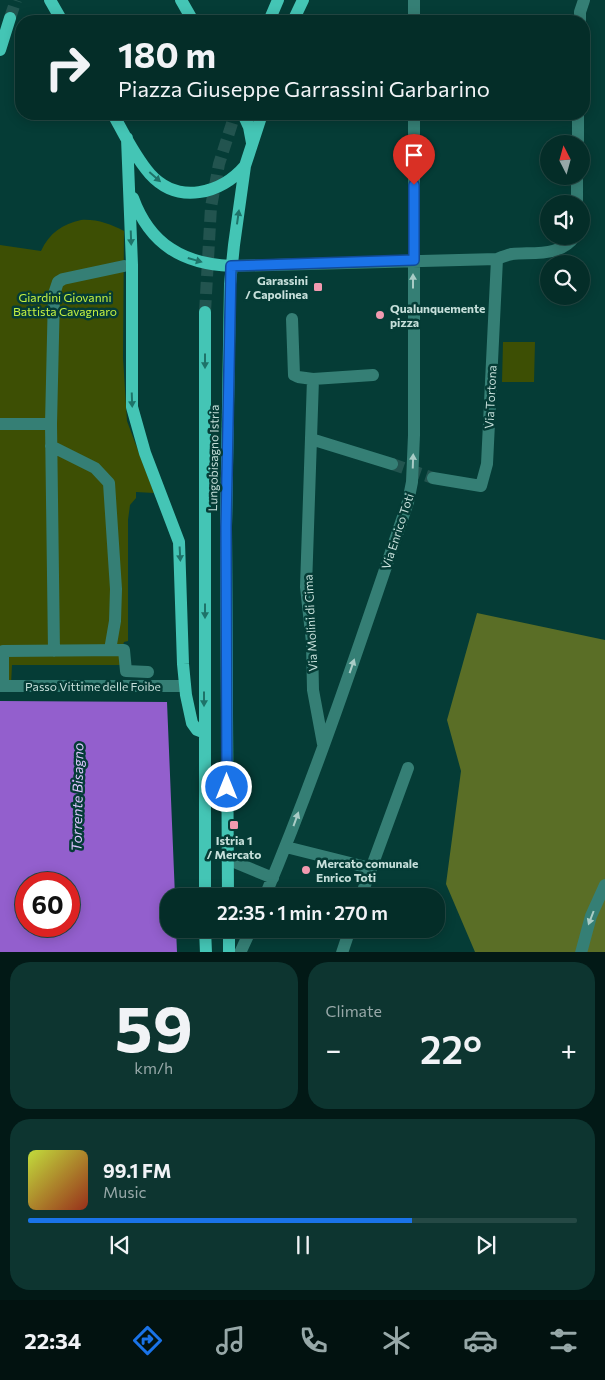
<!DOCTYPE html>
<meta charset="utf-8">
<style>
body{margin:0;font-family:Commissioner,sans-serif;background:#0d3530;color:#f1f3f6;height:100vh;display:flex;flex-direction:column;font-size:19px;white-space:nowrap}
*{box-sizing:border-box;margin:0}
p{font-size:16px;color:#97a8a8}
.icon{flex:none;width:28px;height:28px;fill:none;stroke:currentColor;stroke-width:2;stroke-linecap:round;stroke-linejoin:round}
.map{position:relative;height:952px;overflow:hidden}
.sheet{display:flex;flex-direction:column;gap:10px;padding:10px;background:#021916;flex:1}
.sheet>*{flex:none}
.top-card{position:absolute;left:15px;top:15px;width:575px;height:105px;border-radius:20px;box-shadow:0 2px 12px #0003,0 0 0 1px #254945;background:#042d28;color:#f1f3f6;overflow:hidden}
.needle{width:32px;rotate:354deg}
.tools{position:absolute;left:540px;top:135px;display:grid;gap:10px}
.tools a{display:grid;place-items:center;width:50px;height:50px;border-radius:50%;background:#042d28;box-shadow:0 2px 12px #0003,0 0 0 1px #254945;font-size:25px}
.speed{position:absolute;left:15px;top:872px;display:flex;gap:10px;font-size:25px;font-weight:700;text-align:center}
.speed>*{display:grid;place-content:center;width:65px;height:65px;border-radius:50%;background:#042d28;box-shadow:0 2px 12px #0003,0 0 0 1px #254945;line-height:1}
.speed .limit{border:8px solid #d22;background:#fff;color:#111}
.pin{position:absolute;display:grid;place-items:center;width:42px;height:42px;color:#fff;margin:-51px -21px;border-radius:50% 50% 50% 0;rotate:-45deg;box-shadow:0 0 5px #0007}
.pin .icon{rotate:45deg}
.me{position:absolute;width:55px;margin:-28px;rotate:0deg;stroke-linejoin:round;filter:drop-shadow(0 0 4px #0008)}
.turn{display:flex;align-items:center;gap:18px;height:105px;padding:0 20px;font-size:22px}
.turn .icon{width:65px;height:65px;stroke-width:2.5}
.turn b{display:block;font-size:35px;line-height:42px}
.big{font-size:38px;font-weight:600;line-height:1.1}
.sheet .card{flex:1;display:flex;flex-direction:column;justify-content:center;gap:8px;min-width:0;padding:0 18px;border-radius:20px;background:#0d3530}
.sheet .dial{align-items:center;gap:0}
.dial b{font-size:65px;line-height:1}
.song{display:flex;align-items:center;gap:15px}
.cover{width:60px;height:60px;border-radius:8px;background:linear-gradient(135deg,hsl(70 70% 55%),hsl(10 70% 35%))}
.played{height:5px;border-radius:2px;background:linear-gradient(90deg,#1a73e8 70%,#254945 70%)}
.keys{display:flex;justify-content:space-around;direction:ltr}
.heat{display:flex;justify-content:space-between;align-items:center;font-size:28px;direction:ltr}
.sheet .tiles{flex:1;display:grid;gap:10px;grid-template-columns:1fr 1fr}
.card:last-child{grid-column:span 2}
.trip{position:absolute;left:160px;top:888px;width:285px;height:50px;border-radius:20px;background:#042d28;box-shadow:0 2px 12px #0003,0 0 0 1px #254945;font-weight:600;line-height:50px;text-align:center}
.tab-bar{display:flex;height:80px;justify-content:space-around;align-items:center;background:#021210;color:#97a8a8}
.tab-bar .icon{width:35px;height:35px}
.tab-bar .current{color:#1a73e8}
.tab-bar b{font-size:22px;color:#f1f3f6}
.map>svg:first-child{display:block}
</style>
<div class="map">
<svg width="605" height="953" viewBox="0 0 605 953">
<rect width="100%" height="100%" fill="#053c36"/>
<path fill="#3d4f04" d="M 81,220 C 97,219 110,224 124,231 L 123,358 L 127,421 L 154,493 L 136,492 L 136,498 L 130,505 L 128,520 L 128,641 L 124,642 L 120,655 L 121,665 L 12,665 L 11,685 L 0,684 L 0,245 L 41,251 C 49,233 63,224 81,220 Z
M 503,342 L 535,342 L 534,382 L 502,382 Z"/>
<path fill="#5a6e26" d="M 477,613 L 605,640 L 605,952 L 475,952 L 446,884 L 461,771 L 447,720 Z"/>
<path fill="#935fcd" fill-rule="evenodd" d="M 0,701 L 167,702 L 175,896 L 169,896 L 169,929 L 176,929 L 177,952 L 0,952 ZM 26,884 L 69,884 L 69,926 L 26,926 Z"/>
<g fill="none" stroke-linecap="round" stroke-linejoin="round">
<path stroke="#22544f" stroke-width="12" stroke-dasharray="12 6" stroke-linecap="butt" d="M 392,464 L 433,478"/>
<path stroke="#22544f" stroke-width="12" stroke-dasharray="12 6" stroke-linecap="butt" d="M 10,18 L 16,0
M 205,312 L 211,207 L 219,164 L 235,114"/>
<path stroke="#357f75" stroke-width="12" d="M 414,21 L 414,0
M 580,21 L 580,12 L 584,0
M 578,144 L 578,114
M 577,204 L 577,176
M 231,266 L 497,259 C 502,257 507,255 512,254 C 534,252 561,257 575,236
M 292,319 L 294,375 L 298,377 L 313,379 L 306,587 L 312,642 L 313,690 L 323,744
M 313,379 L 373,375
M 0,424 L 51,424
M 311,439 L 392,464
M 51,446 L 95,468 L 109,483 L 116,589 L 115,621 L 110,650
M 433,478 L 481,486 L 487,464 L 497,259
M 54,651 L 51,424 L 54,294 L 58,282 L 63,279 L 124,266
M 0,686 L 185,686
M 3,686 L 3,651 L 124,650 L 126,671 L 148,672
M 286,847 L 370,868
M 227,859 L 273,878
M 265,896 C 319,768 363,634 408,502 L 412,482 L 414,435 L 414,114
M 361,896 L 408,768
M 240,953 L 251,929
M 342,953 L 350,929
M 581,953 L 591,916 L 605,885"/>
<path stroke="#44c5b5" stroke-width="12" d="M 50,0 L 62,21
M 181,0 L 193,21
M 269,21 L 278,0
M 293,21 L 303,0
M 0,50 L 10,18
M 113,114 C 124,134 135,157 150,174 C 178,205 221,194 245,166
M 243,114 L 249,127 L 252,143
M 127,138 L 132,265 L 132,407 L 145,453 L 179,542 L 183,664 L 186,695 L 192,723 L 197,730 L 205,733
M 133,198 C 150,245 184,264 231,266
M 205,896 L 205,312
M 228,896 L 226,527 L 230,284 L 234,245 L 245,166 L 262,114
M 205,929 L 206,953
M 229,929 L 229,953"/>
</g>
<defs><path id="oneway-solid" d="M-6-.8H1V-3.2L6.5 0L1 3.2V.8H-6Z" transform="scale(1.25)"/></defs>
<g fill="#1e7369">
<use href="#oneway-solid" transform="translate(155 177) rotate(41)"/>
<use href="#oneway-solid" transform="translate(238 217) rotate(-82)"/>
<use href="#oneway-solid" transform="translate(131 238) rotate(88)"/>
<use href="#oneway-solid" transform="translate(195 260) rotate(16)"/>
<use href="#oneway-solid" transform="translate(205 361) rotate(90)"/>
<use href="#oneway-solid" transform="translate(132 400) rotate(88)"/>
<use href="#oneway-solid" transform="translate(180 554) rotate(87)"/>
<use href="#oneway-solid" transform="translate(205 611) rotate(90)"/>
<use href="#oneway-solid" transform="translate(204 699) rotate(90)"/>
</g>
<g fill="#a9ccc6">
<use href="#oneway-solid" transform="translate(413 281) rotate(-90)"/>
<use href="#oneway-solid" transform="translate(413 461) rotate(-88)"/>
<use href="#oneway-solid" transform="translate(352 666) rotate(-71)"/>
<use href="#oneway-solid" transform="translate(296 819) rotate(-70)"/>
<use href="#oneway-solid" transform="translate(591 918) rotate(111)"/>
</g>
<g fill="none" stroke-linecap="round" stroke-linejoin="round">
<g stroke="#114b97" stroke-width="12">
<path id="route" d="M 227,787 L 226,527 L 231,266 L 414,260 L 414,185"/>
</g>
<use href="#route" stroke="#1a73e8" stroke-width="9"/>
</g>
<g fill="#f29ab0" stroke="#053c36" stroke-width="2">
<rect x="313" y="282" width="10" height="10" rx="2.5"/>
<circle cx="380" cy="315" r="5"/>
<rect x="229" y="820" width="10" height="10" rx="2.5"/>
<circle cx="306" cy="870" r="5"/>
</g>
<g text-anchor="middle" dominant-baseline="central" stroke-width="5" stroke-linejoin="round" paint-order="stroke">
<g font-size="12" font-weight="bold" fill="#c6dfda" stroke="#053c36" text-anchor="start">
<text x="308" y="280" text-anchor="end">Garassini<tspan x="308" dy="14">/ Capolinea</tspan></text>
<text x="390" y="308">Qualunquemente<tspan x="390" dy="14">pizza</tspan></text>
<text x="234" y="840" text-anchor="middle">Istria 1<tspan x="234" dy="14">/ Mercato</tspan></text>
<text x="316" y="863">Mercato comunale<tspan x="316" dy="14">Enrico Toti</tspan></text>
</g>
<g font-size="12" fill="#c4f142" stroke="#053c36">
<text x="65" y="297">Giardini Giovanni<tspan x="65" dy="14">Battista Cavagnaro</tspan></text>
</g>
<g font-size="12" fill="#c6dfda" stroke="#053c36">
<text transform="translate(490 397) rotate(-87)">Via Tortona</text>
<text transform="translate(213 458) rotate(-89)">Lungobisagno Istria</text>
<text transform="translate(397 531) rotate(-72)">Via Enrico Toti</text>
<text transform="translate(310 623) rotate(-93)">Via Molini di Cima</text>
<text x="93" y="686">Passo Vittime delle Foibe</text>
</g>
<g font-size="14" font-style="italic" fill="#dcc6fd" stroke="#053c36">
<text transform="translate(77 797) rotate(-89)">Torrente Bisagno</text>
</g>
</g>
</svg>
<div class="tools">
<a><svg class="needle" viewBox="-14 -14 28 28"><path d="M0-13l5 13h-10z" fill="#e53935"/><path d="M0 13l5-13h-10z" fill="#97a8a8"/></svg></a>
<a><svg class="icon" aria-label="sound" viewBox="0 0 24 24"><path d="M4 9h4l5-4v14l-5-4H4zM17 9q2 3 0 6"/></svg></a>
<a><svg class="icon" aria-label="search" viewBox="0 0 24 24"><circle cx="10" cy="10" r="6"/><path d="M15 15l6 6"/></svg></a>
</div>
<div class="speed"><div class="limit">60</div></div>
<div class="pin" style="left:414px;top:185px;background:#d93025"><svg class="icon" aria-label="arrive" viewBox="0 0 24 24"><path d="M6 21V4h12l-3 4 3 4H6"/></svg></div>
<svg class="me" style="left:227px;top:787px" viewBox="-20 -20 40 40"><circle r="17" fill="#1a73e8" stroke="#fff" stroke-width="3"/><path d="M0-11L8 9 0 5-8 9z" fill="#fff"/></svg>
<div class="trip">22:35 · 1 min · 270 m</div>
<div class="top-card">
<div class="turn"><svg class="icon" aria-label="right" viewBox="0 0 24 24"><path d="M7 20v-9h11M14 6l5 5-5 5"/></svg><div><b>180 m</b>Piazza Giuseppe Garrassini Garbarino</div></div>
</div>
</div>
<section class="sheet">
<div class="tiles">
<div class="card dial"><b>59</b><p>km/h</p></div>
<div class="card"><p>Climate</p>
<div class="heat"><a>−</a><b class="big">22°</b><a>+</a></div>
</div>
<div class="card">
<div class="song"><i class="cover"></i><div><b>99.1 FM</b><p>Music</p></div></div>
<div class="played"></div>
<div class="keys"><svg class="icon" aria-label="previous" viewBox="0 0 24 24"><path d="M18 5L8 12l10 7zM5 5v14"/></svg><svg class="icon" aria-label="pause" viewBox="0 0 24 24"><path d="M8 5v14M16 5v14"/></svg><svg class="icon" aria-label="next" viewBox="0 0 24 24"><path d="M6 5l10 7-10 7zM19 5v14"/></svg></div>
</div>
</div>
</section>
<nav class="tab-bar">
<b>22:34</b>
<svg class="icon current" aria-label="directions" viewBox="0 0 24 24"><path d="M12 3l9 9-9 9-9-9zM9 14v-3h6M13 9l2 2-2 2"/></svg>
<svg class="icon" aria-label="music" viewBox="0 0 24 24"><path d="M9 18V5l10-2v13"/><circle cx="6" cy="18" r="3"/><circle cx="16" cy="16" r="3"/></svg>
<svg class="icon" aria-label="phone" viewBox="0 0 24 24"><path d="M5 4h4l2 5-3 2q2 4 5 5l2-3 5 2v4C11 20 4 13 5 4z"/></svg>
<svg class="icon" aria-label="climate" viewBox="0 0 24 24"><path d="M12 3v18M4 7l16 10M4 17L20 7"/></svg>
<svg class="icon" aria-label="car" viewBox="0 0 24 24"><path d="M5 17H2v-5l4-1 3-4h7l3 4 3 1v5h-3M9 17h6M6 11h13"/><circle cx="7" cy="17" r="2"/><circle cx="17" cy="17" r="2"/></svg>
<svg class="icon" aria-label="filters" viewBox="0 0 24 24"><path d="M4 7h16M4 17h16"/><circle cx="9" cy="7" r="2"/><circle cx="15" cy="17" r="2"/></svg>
</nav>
